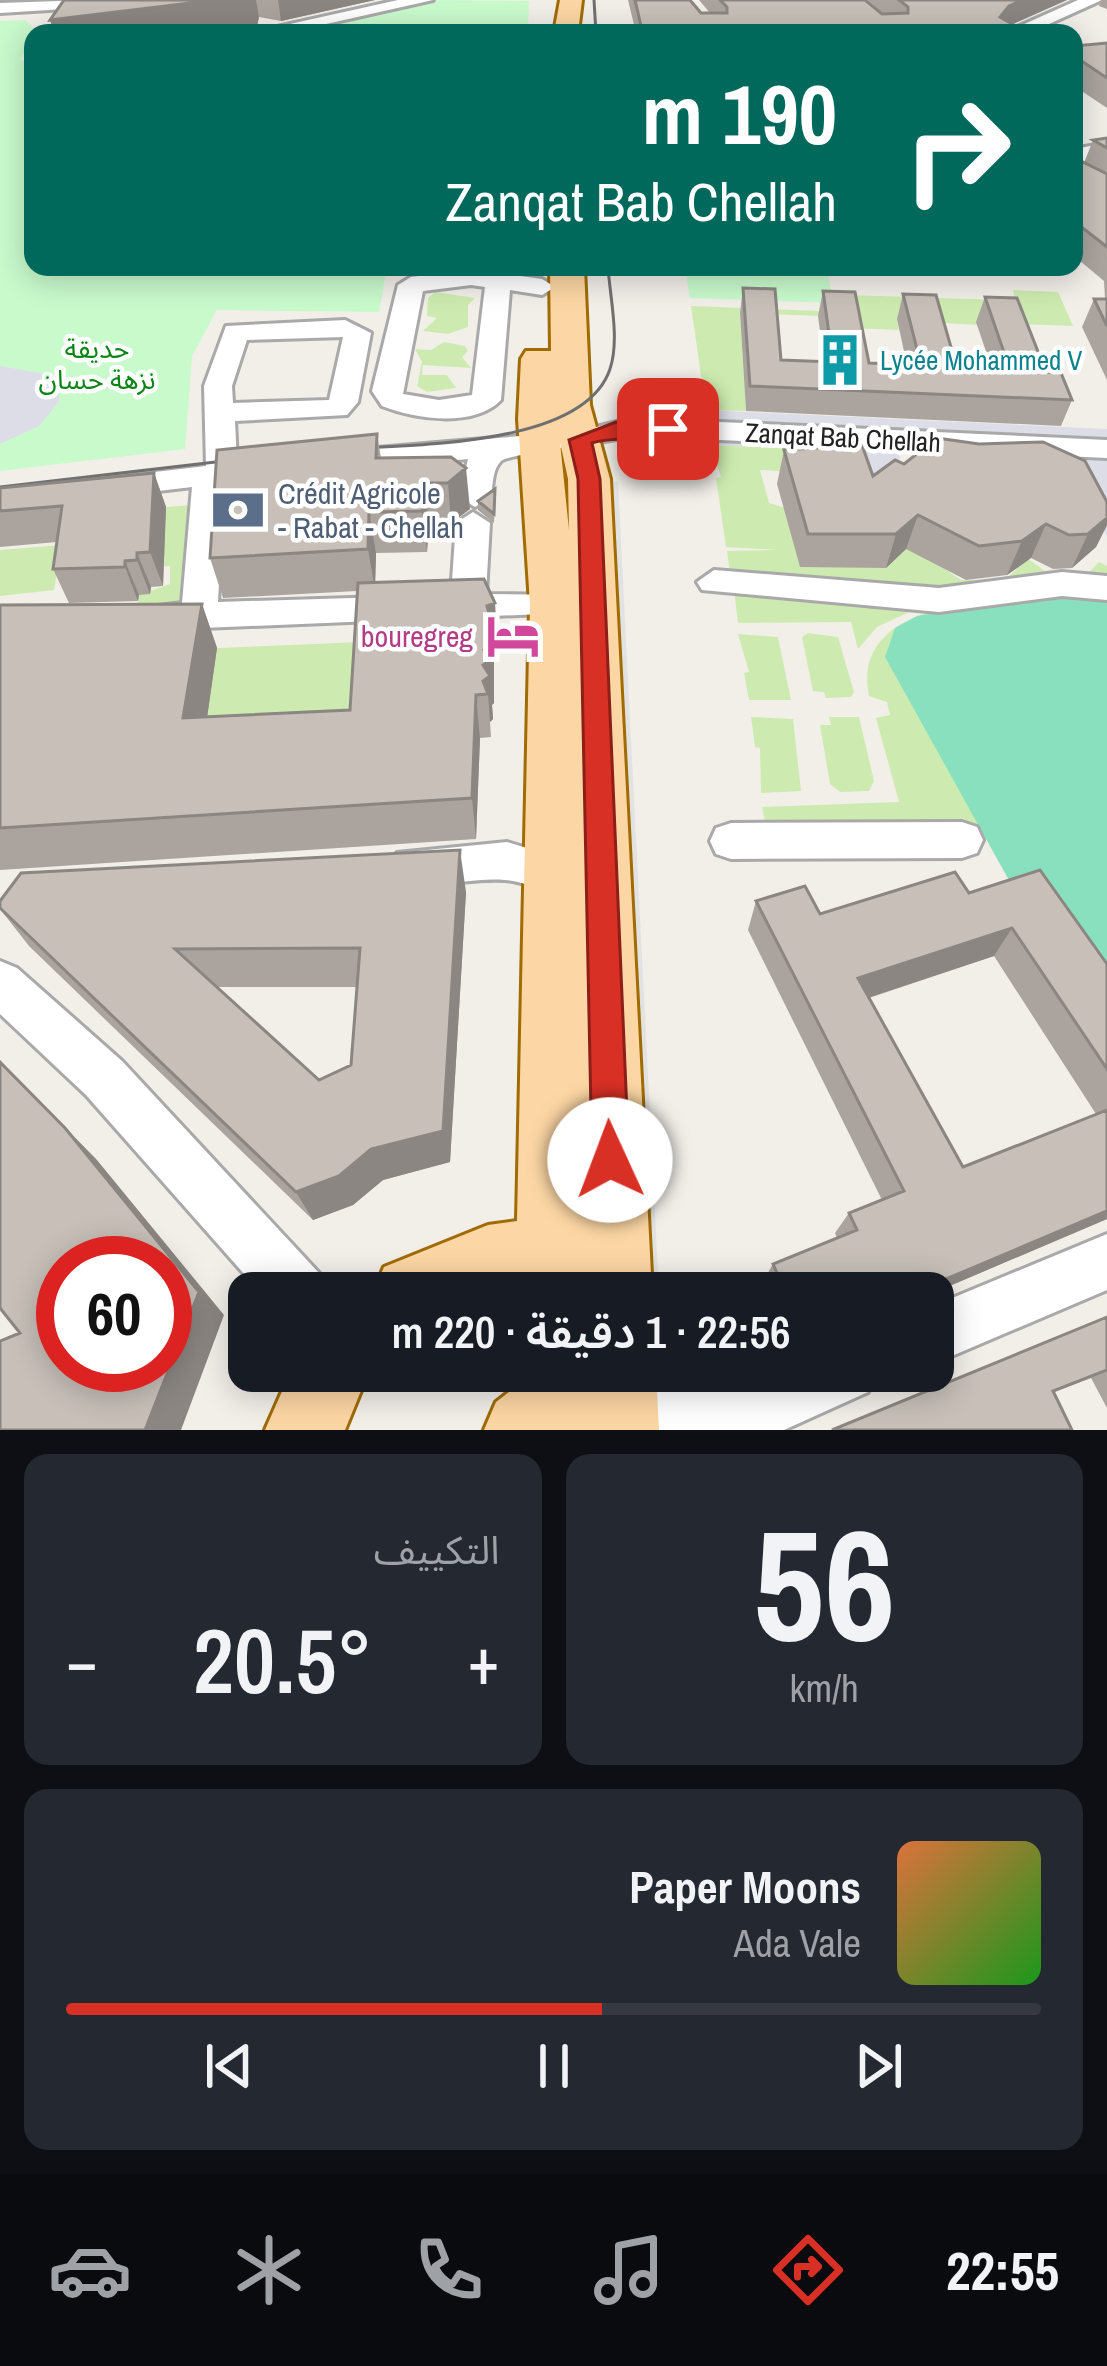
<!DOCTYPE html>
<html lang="ar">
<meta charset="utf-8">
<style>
body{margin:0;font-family:"Archivo Narrow","Noto Sans Arabic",sans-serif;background:#242831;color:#f1f3f6;direction:rtl;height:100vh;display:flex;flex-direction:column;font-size:45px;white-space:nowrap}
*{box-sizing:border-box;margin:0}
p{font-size:39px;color:#9ea1a6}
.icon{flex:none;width:66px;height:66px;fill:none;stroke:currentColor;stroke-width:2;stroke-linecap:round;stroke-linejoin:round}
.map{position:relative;height:1430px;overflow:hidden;direction:ltr}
.sheet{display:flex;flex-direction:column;gap:24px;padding:24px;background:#0d0f14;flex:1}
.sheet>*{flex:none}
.banner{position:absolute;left:24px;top:24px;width:1059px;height:252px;border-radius:24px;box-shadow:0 6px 30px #0003;direction:rtl;background:#00695c;color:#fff;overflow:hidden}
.speed{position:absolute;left:36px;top:1236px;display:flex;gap:24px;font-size:60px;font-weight:700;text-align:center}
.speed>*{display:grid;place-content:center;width:156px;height:156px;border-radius:50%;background:#171b24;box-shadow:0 6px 30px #0003;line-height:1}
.speed .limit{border:18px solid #d22;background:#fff;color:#111}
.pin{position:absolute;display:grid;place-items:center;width:102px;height:102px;color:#fff;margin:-51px;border-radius:24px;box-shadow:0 6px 18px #0006}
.me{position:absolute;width:132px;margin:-66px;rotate:358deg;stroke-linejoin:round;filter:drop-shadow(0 0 9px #0008)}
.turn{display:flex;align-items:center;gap:42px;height:252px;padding:0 48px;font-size:54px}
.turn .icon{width:156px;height:156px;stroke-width:2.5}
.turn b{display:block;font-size:84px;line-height:102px}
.big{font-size:90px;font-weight:600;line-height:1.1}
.sheet .widget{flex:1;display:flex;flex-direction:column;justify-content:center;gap:18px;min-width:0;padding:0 42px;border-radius:24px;background:#242831}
.sheet .dial{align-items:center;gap:0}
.dial b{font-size:156px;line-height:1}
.song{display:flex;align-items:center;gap:36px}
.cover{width:144px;height:144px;border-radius:18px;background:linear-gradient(135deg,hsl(20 70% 55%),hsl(120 70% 35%))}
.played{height:12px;border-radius:6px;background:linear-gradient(90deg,#d93025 55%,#363941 55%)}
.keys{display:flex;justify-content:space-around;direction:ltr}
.heat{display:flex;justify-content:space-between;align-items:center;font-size:66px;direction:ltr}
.sheet .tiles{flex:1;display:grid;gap:24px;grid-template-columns:1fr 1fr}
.widget:last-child{grid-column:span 2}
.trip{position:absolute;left:228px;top:1272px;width:726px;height:120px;border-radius:24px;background:#171b24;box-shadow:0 6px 30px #0003;font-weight:600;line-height:120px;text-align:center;direction:rtl}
.tab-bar{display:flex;height:192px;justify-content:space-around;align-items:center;background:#090b0e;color:#9ea1a6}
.tab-bar .icon{width:84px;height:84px}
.tab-bar .current{color:#d93025}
.tab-bar b{font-size:54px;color:#f1f3f6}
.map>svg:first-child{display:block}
</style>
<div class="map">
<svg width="1107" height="1430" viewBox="0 0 1107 1430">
<rect width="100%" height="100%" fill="#f2efe9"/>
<path fill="#cdebb0" d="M 1013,290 L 1058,292 L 1073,326 L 1020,324 Z
M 435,292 L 475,298 L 468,305 L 468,327 L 448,334 L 423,331 L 437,318 L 427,316 L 428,298 Z
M 847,295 L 1003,300 L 977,325 L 897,320 L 899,330 L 851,328 Z
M 691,306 L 820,311 L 821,316 L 740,313 L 746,411 L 706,410 Z
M 444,342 L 465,346 L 468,351 L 462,357 L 471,368 L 423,365 L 422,375 L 447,375 L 456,388 L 427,392 L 417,386 L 422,362 L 415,349 L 431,350 Z
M 711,445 L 790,448 L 794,472 L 760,470 L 769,503 L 909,545 L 961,580 L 1005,580 L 1020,566 L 1017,551 L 1052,576 L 1086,575 L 1099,562 L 1107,566 L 1107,574 L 1099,582 L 971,594 L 731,580 L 727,551 L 779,550 L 726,547 L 716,478 L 721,477 Z
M 193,505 L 188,608 L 137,610 L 139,595 L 170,584 L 170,566 L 133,569 L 165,530 L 166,507 Z
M 61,545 L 54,590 L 0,596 L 0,550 Z
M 734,589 L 920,607 L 877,627 L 858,649 L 851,622 L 738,623 Z
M 1055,591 L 1002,821 L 950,829 L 767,831 L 762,807 L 899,802 L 876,718 L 890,715 L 887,702 L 869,696 C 850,600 992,601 1055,591 Z
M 808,633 L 838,637 L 854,692 L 851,697 L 826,698 L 824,692 L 813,691 L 802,637 Z
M 738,634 L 778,637 L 791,700 L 749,700 L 744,673 L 749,672 Z
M 361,642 L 359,753 L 204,731 L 217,648 Z
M 751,717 L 793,719 L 801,791 L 761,793 L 760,748 L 755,747 Z
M 829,717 L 859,717 L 874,781 L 869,791 L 840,792 L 830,784 L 820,725 L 831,725 Z"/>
<path fill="#c8facc" d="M 440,0 L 529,1 L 528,33 L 284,33 Z
M 25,20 L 38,32 L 20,60 L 33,62 L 33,267 L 387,267 L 379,312 L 217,310 L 192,356 L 185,449 L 0,471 L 0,21 Z
M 685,267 L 827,267 L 833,303 L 690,298 Z"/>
<path fill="#88e0be" d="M 1057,593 L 1107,600 L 1107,1025 L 1020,900 L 885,657 L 895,628 L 917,616 Z"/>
<path fill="#e2e2e2" d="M 609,482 L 618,482 L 659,1293 L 643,1293 Z"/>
<path fill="#dddde8" d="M 0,366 L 40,373 L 59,390 L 59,402 L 39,426 L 0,444 Z
M 706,410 L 1107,429 L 1107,537 L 1071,466 L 898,452 L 903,470 L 918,478 L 855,476 L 818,449 L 711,445 Z"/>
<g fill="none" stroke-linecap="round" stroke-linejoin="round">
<g stroke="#a9a9a9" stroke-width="6">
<path id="minor" d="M 89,0 L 82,8 L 0,13 L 0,3 Z
M 398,0 L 433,0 L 286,33 L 250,33 Z
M 1078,0 L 1102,0 L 1029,33 L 1004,33 Z
M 1107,143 L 1107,157 L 1074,163 L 1074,149 Z
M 471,269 L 542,279 L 555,287 L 542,295 L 510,290 L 501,400 C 474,428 415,419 382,406 L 372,391 L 398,285 L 411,277 ZM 471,285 L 485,287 L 472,395 L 439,400 L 403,394 L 423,291 Z
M 345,320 L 371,333 L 358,402 L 347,415 L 235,421 L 237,462 L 265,459 L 281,469 L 276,476 L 224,484 L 218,602 L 451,595 L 456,523 L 473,512 L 490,523 L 486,594 L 566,595 L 571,604 L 566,613 L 155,630 L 142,626 L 137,617 L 142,608 L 182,603 L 192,487 L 0,510 L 0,490 L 206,466 L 204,386 L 226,326 ZM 343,337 L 329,400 L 233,403 L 232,386 L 247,340 Z
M 633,418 L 1107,440 L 1107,458 L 633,436 C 612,441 508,454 501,461 C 492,470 493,485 491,497 L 475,507 L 459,497 L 468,459 L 330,472 L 314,462 L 330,452 L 580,431 Z
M 714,570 L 939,588 L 1062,572 L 1107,576 L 1107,600 L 1062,596 L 939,612 L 702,590 L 697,582 Z
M 962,822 L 977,827 L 983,840 L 977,853 L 962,858 L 731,859 L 716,854 L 710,841 L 716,828 L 731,823 Z
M 507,842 L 572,862 L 578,875 L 572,888 C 547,897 530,882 505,880 C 469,877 431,891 397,879 L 390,866 L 397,853 Z
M 0,961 L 17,968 L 122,1061 L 319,1273 L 327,1293 L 261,1293 L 86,1095 L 0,1014 Z
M 1107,1234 L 1107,1290 L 933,1364 L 933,1306 Z
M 779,1371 L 877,1371 L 868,1392 L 784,1430 L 594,1430 L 588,1415 L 597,1394 L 618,1385 L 739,1389 Z"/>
</g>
<g stroke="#a06b00" stroke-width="6">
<path id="major" d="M 560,0 L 582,0 L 578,33 L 554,33 Z
M 550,267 L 584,267 L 590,405 L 610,479 L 652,1293 L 373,1293 L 384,1267 L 488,1225 L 517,1221 L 530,604 L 518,419 L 521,359 L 526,351 L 551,351 ZM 560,442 L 568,479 L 569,530 Z
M 291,1371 L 369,1371 L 345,1430 L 265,1430 Z
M 536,1371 L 656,1371 L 659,1430 L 484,1430 L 496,1402 Z"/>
</g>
<use href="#minor" fill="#fff" fill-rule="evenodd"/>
<use href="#major" fill="#fcd6a4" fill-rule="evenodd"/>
<path stroke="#707070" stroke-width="3" d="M 594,0 L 596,33
M 346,449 C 413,444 584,447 610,369 C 620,339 610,298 608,267
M 0,487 L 250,458"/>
</g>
<path fill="#aba49e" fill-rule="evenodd" d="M 64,0 L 375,0 L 281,21 L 259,17 L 257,26 L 245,33 L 54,33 Z
M 628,0 L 690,0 L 701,13 L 710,13 L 699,0 L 865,0 L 882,14 L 884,14 L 867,0 L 1067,0 L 1013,24 L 1014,25 L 1012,33 L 636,33 Z
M 1101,0 L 1107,0 L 1107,9 L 1099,6 Z
M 1107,43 L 1107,108 L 1074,86 L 1074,46 Z
M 1074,133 L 1081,161 L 1084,163 L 1093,140 L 1107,138 L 1107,380 L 1082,327 L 1094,299 L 1105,299 L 1104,281 L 1074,256 Z
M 743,288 L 781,360 L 824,362 L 818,316 L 823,291 L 869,363 L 907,365 L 897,319 L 903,294 L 957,368 L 992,369 L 976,322 L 985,297 L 1046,372 L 1072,400 L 1061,426 L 746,411 L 740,313 Z
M 377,434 L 381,458 L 451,457 L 470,509 L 451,523 L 429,524 L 427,552 L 376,553 L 375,583 L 495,603 L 497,647 L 494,648 L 494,703 L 492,705 L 493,719 L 490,722 L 491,737 L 480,738 L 476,839 L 0,870 L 0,605 L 202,604 L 217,648 L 207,717 L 350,710 L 357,591 L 223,598 L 210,558 Z
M 784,450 L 873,476 L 904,464 L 1107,502 L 1107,525 L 1096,547 L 1072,568 L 1053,569 L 1031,558 L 1007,575 L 966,580 L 906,549 L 886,568 L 800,567 L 777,484 Z
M 154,473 L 166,507 L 163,586 L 151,587 L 150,594 L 139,595 L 138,601 L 69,603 L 53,569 L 57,542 L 0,547 L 0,488 Z
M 495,489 L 494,523 L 478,510 L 478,501 Z
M 466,892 L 450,1162 L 383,1180 L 353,1205 L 313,1220 L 29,946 L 0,909 ZM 217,987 L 357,987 L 351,1065 L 319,1080 Z
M 969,893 L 1107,964 L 1107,1219 L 933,1293 L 768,1293 L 763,1281 L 773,1264 L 837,1238 L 835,1233 L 849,1213 L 882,1200 L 748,930 L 756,901 L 820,914 ZM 994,956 L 1096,1114 L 963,1167 L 869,998 Z
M 1107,1317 L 1107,1408 L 1091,1378 L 1054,1392 L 832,1430 Z"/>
<path fill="#8b8681" d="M 215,0 L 256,0 L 259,17 L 257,26 L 245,33 L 54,33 L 50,20 Z
M 278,0 L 375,0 L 281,21 Z
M 1023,0 L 1067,0 L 1006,27 L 1014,25 L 1012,33 L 983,33 L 1009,6 Z
M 466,468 L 470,509 L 451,523 L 448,483 Z
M 154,473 L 166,507 L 163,586 L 150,552 Z
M 425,483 L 429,524 L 427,552 L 422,511 Z
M 369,512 L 376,553 L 375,590 L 368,549 Z
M 918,515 L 906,549 L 886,568 L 896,534 Z
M 1107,518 L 1107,525 L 1096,547 L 1072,568 L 1088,534 Z
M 1046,524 L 1031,558 L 1007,575 L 1022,541 Z
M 137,553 L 151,587 L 150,594 L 137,560 Z
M 125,561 L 139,595 L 138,601 L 125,567 Z
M 495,603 L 497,647 L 494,648 L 494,703 L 492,705 L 493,719 L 490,722 L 488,694 L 484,694 L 484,650 L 487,606 Z
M 202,604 L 217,648 L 201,760 L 183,718 Z
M 476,695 L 480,738 L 476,839 L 472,798 Z
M 460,850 L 466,892 L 450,1162 L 383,1180 L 353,1205 L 313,1220 L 296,1192 Z
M 1012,928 L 994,956 L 846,1005 L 858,978 Z
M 0,1061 L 97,1160 L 224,1315 L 181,1430 L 145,1430 Z
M 1107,1211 L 1107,1219 L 933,1293 L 917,1293 Z
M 909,1276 L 892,1293 L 869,1293 Z"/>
<path fill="#c7bfb8" stroke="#8b8681" stroke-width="3" fill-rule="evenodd" d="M 64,0 L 215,0 L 50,20 Z
M 635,0 L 690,0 L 701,13 L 727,13 L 727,7 L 720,0 L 865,0 L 882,14 L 908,13 L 908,7 L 899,0 L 1023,0 L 1009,6 L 1000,17 L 1014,25 L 983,33 L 654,33 L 654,29 L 642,30 Z
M 1107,43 L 1107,78 L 1074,56 L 1074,46 Z
M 1078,132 L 1081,161 L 1107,174 L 1107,247 L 1079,225 L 1074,226 L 1074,133 Z
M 1107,138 L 1107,148 L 1093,140 Z
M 743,288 L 775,289 L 781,360 L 833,362 L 823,291 L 855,292 L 869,363 L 921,365 L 903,294 L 936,295 L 957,368 L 1010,370 L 985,297 L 1017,298 L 1046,372 L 1061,373 L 1072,400 L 750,386 Z
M 1094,299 L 1107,299 L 1107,326 Z
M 377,434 L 376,458 L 451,457 L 466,468 L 448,483 L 425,483 L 422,511 L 369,512 L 368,549 L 210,558 L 217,450 Z
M 937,438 L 979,444 L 1043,442 L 1085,461 L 1107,502 L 1107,518 L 1088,534 L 1069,535 L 1046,524 L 1022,541 L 979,546 L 918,515 L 896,534 L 808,534 L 784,450 L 862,445 L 873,476 L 895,460 L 904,464 Z
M 154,473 L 150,552 L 137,553 L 137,560 L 125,561 L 125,567 L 53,569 L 62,506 L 0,511 L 0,488 Z
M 495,489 L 494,514 L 478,501 Z
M 484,579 L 495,603 L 487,606 L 493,629 L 486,635 L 492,646 L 484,650 L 491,660 L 483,665 L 490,676 L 483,681 L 488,694 L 476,695 L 472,798 L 0,828 L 0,605 L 202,604 L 183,718 L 350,710 L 358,583 Z
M 460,850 L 443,1131 L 371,1149 L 339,1176 L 296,1192 L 0,908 L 0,901 L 21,873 ZM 360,948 L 351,1065 L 319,1080 L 175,949 Z
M 1040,870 L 1107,964 L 1107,1069 L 1012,928 L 858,978 L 963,1167 L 1107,1110 L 1107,1211 L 920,1290 L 909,1276 L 869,1293 L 786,1293 L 773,1264 L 857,1230 L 849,1213 L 904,1191 L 756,901 L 805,886 L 820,914 L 955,872 L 969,893 Z
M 0,1062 L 65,1128 L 199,1292 L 145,1430 L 0,1430 L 0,1341 L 20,1333 L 0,1308 ZM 63,1263 L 165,1263 L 165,1365 L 63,1365 Z
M 1107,1317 L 1107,1370 L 1053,1391 L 1072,1430 L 832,1430 Z"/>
<path fill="#d93025" stroke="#8d1f18" stroke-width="3" d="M 616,422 L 668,422 L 678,429 C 659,443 617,435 592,443 L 600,479 L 629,1160 L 624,1173 L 610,1179 L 597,1173 L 592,1160 L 578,479 L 569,440 Z"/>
<defs>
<g id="building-bare" transform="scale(4.14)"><path d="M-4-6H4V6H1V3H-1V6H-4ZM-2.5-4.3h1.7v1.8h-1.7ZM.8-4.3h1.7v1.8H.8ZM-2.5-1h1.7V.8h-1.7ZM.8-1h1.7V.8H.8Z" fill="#0f9aa8" stroke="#fff" stroke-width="2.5" paint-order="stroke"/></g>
<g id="bank-bare" transform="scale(4.14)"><path d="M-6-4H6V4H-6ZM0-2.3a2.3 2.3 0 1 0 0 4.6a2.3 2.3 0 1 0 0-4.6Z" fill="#5c6f8a" stroke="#fff" stroke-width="2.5" paint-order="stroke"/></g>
<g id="hotel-bare" transform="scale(4.14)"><path d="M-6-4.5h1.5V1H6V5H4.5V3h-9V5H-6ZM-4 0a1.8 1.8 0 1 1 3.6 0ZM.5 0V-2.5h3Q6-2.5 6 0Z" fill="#d1479c" stroke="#fff" stroke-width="2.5" paint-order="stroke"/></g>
</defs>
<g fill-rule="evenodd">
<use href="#building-bare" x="840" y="360"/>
<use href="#bank-bare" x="238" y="510"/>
<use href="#hotel-bare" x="513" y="636"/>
</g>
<g text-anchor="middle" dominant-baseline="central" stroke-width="9" stroke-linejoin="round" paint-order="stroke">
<g font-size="27" fill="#0c8416" stroke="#fff">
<text x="97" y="348">حديقة<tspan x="97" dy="31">نزهة حسان</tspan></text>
</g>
<g font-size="27" fill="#0d838f" stroke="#fff" text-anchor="start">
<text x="880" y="360">Lycée Mohammed V</text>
</g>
<g font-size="27" fill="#222" stroke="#fff">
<text transform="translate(843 437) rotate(3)">Zanqat Bab Chellah</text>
</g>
<g font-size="30" fill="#4e5e75" stroke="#fff" text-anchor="start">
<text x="278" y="493">Crédit Agricole<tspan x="278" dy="34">- Rabat - Chellah</tspan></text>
</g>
<g font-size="30" fill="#b23c85" stroke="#fff" text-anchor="end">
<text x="473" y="636">bouregreg</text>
</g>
</g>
</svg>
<div class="speed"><div class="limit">60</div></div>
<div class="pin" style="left:668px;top:429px;background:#d93025"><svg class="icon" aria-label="arrive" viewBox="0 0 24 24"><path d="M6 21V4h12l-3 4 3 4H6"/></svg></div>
<svg class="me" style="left:610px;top:1160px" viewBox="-20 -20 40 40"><circle r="19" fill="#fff"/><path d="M0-13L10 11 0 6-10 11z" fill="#d93025"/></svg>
<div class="trip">22:56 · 1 دقيقة · 220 m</div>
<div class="banner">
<div class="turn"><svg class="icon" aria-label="right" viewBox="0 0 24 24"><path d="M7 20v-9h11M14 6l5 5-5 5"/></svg><div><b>190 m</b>Zanqat Bab Chellah</div></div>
</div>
</div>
<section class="sheet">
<div class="tiles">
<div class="widget dial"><b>56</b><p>km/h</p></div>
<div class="widget"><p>التكييف</p>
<div class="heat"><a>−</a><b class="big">20.5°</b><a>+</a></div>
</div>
<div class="widget">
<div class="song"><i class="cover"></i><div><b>Paper Moons</b><p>Ada Vale</p></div></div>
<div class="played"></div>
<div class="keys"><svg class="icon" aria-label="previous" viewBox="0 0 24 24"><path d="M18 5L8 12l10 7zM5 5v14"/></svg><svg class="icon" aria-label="pause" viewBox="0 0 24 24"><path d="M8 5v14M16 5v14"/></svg><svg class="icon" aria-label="next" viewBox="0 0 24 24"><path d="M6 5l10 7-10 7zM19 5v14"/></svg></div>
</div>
</div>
</section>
<nav class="tab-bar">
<b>22:55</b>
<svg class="icon current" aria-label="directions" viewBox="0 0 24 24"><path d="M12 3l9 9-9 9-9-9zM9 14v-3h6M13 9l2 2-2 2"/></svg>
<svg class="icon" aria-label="music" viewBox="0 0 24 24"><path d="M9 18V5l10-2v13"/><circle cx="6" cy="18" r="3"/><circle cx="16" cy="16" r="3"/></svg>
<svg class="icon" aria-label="phone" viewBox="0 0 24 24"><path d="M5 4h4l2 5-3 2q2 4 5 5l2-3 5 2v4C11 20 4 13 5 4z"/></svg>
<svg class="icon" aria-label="climate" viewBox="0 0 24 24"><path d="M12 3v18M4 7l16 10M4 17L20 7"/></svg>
<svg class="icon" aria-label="car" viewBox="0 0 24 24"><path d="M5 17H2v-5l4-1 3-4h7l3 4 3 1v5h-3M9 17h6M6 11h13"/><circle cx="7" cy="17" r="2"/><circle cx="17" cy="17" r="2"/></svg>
</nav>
